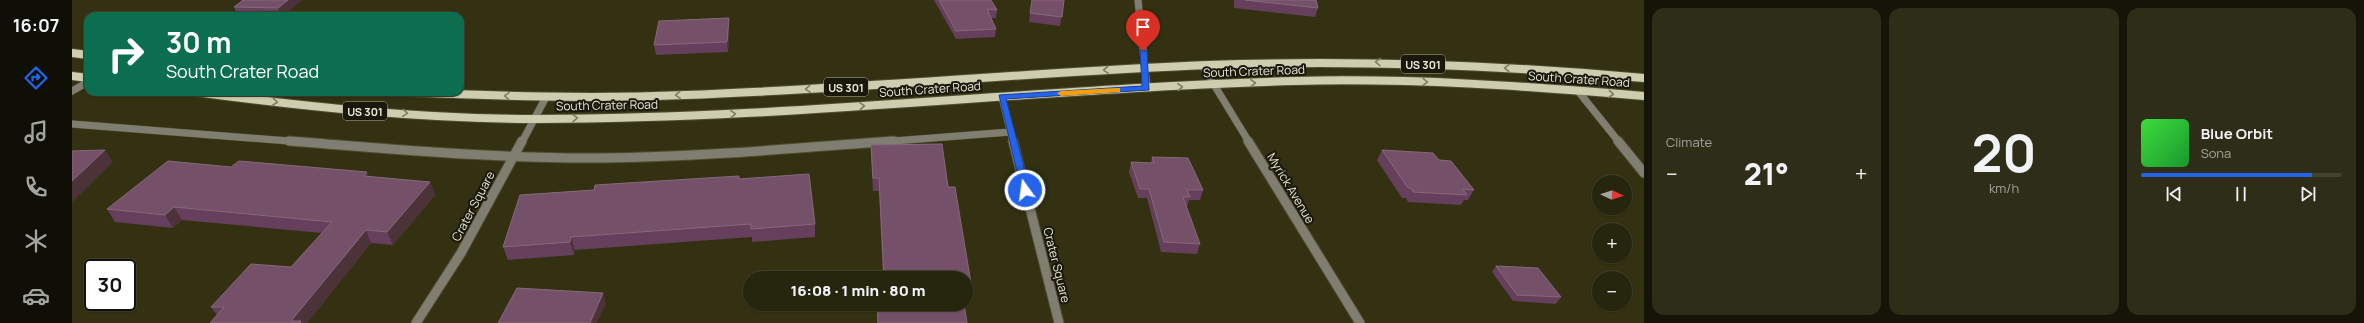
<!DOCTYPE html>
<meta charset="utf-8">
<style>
body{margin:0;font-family:Manrope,sans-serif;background:#2e2d17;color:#f1f3f6;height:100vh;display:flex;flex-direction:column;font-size:15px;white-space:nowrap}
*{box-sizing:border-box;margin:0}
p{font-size:13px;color:#a4a59e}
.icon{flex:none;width:22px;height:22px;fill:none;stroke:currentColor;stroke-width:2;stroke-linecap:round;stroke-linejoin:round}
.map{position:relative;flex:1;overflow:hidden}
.side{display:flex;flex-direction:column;gap:8px;padding:8px;background:#151408;width:720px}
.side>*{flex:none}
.banner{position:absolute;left:12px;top:12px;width:380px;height:84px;border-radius:12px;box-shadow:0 1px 3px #0004,0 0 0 1px #42422e;background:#0b6e4f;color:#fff;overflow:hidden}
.needle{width:26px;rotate:94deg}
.buttons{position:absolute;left:1520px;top:175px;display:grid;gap:8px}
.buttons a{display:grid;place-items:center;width:40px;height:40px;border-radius:50%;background:#26250e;box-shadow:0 1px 3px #0004,0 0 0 1px #42422e;font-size:20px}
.speed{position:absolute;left:12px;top:259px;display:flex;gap:8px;font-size:20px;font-weight:700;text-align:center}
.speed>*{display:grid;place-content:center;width:52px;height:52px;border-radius:50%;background:#26250e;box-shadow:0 1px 3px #0004,0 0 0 1px #42422e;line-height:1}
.speed .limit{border:2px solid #111;border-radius:6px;background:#fff;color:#111}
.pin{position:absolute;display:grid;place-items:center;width:34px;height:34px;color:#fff;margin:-41px -17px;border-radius:50% 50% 50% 0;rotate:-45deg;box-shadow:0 0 4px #0007}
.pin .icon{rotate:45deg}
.me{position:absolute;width:44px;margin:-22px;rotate:346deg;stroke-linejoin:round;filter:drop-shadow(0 0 3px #0008)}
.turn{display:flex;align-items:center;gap:14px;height:84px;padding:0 16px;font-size:18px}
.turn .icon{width:52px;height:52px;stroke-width:2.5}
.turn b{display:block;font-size:28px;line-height:34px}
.big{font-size:30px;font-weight:800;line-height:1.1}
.side .widget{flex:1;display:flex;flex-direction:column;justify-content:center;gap:6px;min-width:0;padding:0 14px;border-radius:12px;background:#2e2d17}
.side .dial{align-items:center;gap:0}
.dial b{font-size:52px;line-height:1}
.song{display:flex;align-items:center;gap:12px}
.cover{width:48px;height:48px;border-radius:6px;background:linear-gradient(135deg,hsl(120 70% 55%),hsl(130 70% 35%))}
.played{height:4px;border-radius:2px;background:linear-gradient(90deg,#2563eb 85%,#42422e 85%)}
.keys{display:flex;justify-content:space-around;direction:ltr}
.heat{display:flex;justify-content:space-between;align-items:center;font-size:22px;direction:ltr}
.side .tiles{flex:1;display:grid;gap:8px;grid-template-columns:repeat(3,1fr)}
.trip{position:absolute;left:671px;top:271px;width:230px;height:40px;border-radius:20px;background:#26250e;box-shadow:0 1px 3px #0004,0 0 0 1px #42422e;font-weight:800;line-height:40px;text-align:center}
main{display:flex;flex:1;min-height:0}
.menu{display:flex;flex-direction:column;width:72px;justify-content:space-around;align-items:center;background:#0f0f06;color:#a4a59e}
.menu .icon{width:28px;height:28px}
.menu .active{color:#2563eb}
.menu b{font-size:18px;color:#f1f3f6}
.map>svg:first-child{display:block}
</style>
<main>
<nav class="menu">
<b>16:07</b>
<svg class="icon active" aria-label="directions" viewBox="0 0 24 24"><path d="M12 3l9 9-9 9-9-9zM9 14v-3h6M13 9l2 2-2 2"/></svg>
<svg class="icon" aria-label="music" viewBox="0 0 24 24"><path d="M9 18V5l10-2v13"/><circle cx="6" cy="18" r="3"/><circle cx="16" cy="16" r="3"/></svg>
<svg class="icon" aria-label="phone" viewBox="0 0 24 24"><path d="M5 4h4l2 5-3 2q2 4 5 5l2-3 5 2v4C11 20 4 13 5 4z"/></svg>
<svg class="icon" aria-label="climate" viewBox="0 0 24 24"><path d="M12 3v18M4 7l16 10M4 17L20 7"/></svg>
<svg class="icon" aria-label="car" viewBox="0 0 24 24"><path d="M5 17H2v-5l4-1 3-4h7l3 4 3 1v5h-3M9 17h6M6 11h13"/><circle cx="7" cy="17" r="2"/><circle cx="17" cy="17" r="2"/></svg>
</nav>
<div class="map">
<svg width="1572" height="323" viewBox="0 0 1572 323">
<rect width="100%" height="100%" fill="#333112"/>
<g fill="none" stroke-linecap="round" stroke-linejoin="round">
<g stroke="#504e31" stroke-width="8">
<path id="lane-far1" d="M 1506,91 L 1547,142"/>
</g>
<g stroke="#504e31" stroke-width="11">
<path id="lane" d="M 1546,141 L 1572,173"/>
</g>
<g stroke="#504e31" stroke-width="8">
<path id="street-far1" d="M 1066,0 L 1075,88
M 1130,65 L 1177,142
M 0,91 L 16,82
M 930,97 L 941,142
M 0,124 L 230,142
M 450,142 L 474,97
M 809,142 L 938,132"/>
</g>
<g stroke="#504e31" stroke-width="11">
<path id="street" d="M 217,141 C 321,149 425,159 530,158 C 628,157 725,148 822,141
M 941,141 L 987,323
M 1176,141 L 1288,323
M 344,323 L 389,253 L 450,141"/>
</g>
<g stroke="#504e31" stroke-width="10">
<path id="primary" d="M 0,53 L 16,55
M 0,76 L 16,78
M 123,92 C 236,107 350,119 465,119 C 718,119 969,88 1222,81 C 1339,78 1456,86 1572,96
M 332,92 C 426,96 519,99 613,95 C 787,89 961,72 1136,65 C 1282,60 1427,65 1572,78"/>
</g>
<use href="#lane-far1" stroke="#7f7e70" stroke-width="7"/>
<use href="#lane" stroke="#7f7e70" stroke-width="9"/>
<use href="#street-far1" stroke="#7f7e70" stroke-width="7"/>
<use href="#street" stroke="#7f7e70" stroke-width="9"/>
<use href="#primary" stroke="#cecdaf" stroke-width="8"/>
</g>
<path fill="#663f5c" d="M 171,0 L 230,0 L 211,16 L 166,16 L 162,7 Z
M 862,0 L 919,0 L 925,10 L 924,18 L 919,18 L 924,29 L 923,37 L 884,39 Z
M 960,0 L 992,0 L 988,26 L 957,22 Z
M 1162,0 L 1244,0 L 1246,8 L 1243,17 L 1162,8 Z
M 657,18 L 657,27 L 656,52 L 584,55 L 582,45 Z
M 799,145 L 876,187 L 900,289 L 898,302 L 894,302 L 894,278 L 811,278 L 807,191 L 801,191 L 799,157 Z
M 1310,150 L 1367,160 L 1402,190 L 1396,200 L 1392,200 L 1389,205 L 1336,202 L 1334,198 L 1330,198 L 1305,160 Z
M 1080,157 L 1131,190 L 1128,200 L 1117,200 L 1115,207 L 1114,207 L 1128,244 L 1125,254 L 1089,252 L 1075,198 L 1066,198 L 1057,172 L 1059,162 L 1079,163 Z
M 295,172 L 297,177 L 358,182 L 363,195 L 321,245 L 299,243 L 235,323 L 138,323 L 145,315 L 139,307 L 219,267 L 250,233 L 110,220 L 101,228 L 43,222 L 35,209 Z
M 667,179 L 743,224 L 743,237 L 680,242 L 680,237 L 503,250 L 502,255 L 436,260 L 431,247 L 522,190 Z
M 1424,266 L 1489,297 L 1484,304 L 1441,301 L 1420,272 Z
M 805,304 L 895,323 L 805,323 Z"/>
<path fill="#4c3239" d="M 216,0 L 230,0 L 211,16 L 209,16 L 206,8 Z
M 657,18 L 657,27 L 656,52 L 655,42 Z
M 33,150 L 41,162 L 0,202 L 0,181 Z
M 295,172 L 301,185 L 292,176 Z
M 358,182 L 363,195 L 321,245 L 315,232 Z
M 102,207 L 110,220 L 101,228 L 93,215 Z
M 294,230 L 299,243 L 235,323 L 220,323 L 219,321 Z
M 499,237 L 503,250 L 502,255 L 498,242 Z
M 531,293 L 534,304 L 525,323 L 518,323 Z"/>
<path fill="#745169" stroke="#86697a" d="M 171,0 L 216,0 L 206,8 L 162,7 Z
M 867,0 L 919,0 L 925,10 L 915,9 L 924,29 L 884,31 Z
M 960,0 L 992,0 L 990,17 L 958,13 Z
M 1173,0 L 1244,0 L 1246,8 Z
M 657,18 L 655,42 L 582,45 L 587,21 Z
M 870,144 L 876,187 L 883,187 L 900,289 L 894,289 L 894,278 L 812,278 L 807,178 L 801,178 L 799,145 Z
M 33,150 L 0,181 L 0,151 Z
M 1310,150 L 1361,153 L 1367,160 L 1379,161 L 1402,190 L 1391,189 L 1395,195 L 1341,192 L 1339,188 L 1336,188 Z
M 1080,157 L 1116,158 L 1131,190 L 1115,190 L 1118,197 L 1111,197 L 1128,244 L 1092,242 L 1077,189 L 1068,189 L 1059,162 L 1082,163 Z
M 96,161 L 159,167 L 167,161 L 295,172 L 292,176 L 358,182 L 315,232 L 294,230 L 219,321 L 229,321 L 228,323 L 138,323 L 152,307 L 139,307 L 179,264 L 219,267 L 260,222 L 102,207 L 93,215 L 35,209 Z
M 737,174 L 743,224 L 679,229 L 679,224 L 499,237 L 498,242 L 431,247 L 448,195 L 522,190 L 523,185 L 667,176 L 667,179 Z
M 1424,266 L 1466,268 L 1489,297 L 1445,295 Z
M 445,288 L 531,293 L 518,323 L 426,323 Z
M 805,304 L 892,304 L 895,323 L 806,323 Z"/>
<defs><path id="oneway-chevron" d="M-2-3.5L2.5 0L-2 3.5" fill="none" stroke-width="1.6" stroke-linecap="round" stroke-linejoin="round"/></defs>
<g stroke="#7d7c65">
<use href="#oneway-chevron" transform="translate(1306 62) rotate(-179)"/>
<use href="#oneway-chevron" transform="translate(1435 68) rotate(-177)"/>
<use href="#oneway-chevron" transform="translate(1034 70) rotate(176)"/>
<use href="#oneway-chevron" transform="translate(1353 82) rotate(2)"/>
<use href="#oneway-chevron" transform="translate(1181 83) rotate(-2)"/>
<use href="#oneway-chevron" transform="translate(1108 87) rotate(-3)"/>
<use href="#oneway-chevron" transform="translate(736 89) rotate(177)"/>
<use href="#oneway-chevron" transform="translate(1539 94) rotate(5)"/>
<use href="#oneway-chevron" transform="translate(606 95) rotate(177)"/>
<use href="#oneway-chevron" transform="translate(435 96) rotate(-178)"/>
<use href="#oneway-chevron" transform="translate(203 102) rotate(6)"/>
<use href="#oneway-chevron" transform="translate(790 106) rotate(-4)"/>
<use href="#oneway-chevron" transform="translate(333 113) rotate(4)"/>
<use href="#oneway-chevron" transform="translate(661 114) rotate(-2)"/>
<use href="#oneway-chevron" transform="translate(503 118) rotate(-1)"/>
</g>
<path fill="#2563eb" stroke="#184099" d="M 1068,50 L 1075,51 L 1077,90 L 934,99 L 958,190 L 957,193 L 950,193 L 927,95 L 1070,86 Z"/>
<path fill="#f59e0b" d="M 1045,88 L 1048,88 L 1048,92 L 989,96 L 985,93 L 989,91 Z"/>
<g text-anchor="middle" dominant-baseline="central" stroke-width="4" stroke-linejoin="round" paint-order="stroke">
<g fill="#19180b" stroke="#abaa99" stroke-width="1">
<rect x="1329" y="55" width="44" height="18" rx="3"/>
<rect x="752" y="78" width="44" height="18" rx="3"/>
<rect x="271" y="102" width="44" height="18" rx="3"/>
</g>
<g font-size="11" font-weight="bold" fill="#e9e9d6">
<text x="1351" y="64">US 301</text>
<text x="774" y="87">US 301</text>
<text x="293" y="111">US 301</text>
</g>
<g font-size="12" fill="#e9e9d6" stroke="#19180b">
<text transform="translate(1182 71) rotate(-2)">South Crater Road</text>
<text transform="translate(1507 79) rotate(4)">South Crater Road</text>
<text transform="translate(858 89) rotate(-4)">South Crater Road</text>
<text transform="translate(535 105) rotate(-1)">South Crater Road</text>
<text transform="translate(1219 188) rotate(59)">Myrick Avenue</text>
<text transform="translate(401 206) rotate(-62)">Crater Square</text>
<text transform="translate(985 265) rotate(76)">Crater Square</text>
</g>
</g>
</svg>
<div class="buttons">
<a><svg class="needle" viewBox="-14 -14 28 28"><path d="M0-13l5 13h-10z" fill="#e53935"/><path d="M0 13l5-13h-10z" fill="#a4a59e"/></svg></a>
<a>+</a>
<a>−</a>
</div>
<div class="speed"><div class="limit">30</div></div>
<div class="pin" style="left:1071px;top:51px;background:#d93025"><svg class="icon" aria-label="arrive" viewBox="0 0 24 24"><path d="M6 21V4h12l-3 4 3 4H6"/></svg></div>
<svg class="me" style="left:953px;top:190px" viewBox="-20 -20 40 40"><circle r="17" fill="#2563eb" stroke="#fff" stroke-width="3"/><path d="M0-11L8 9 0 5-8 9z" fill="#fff"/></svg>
<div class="trip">16:08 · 1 min · 80 m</div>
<div class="banner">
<div class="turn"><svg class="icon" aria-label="right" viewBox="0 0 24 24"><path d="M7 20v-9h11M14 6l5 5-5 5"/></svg><div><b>30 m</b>South Crater Road</div></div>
</div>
</div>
<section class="side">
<div class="tiles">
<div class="widget"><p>Climate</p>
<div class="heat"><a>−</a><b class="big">21°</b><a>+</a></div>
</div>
<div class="widget dial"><b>20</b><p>km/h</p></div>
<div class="widget">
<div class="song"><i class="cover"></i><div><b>Blue Orbit</b><p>Sona</p></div></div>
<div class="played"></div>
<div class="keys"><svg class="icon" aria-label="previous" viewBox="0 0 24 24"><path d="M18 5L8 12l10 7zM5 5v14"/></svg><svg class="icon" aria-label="pause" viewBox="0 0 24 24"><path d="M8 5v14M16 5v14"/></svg><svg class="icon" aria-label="next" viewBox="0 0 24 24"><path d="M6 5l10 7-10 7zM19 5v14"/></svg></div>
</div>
</div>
</section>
</main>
